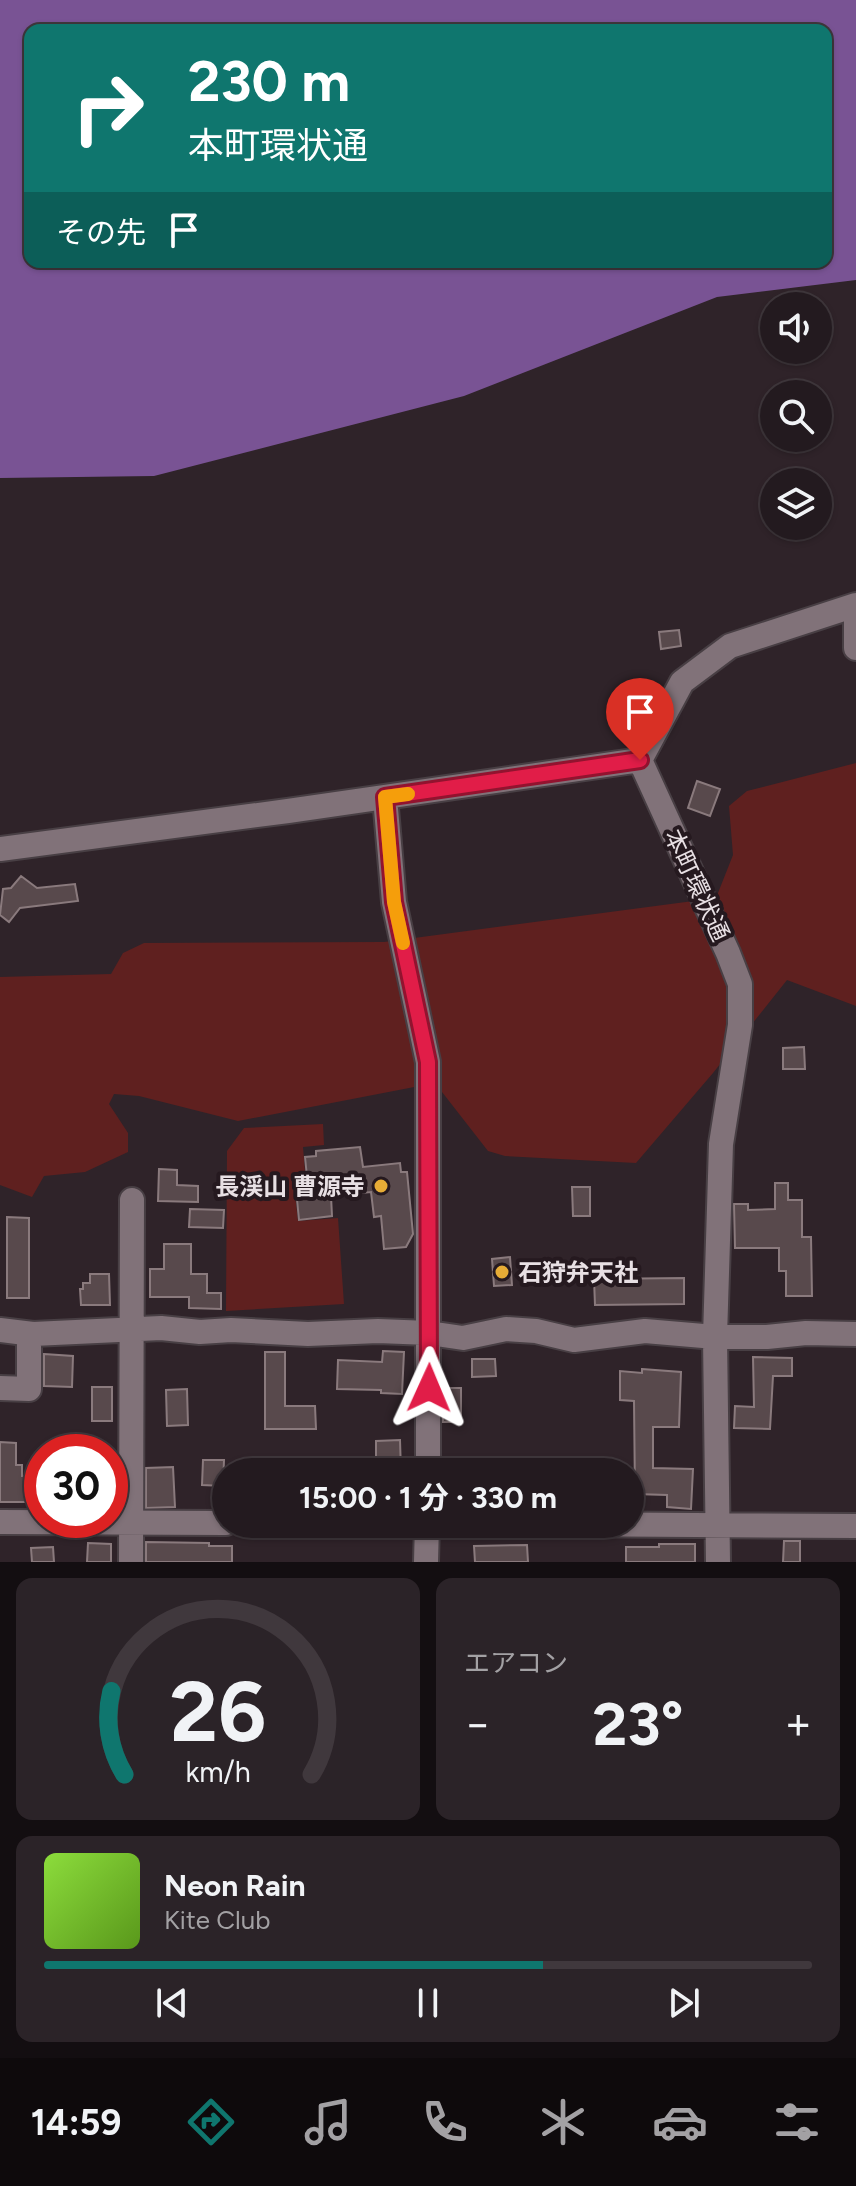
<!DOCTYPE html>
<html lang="ja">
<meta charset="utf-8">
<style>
body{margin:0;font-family:Figtree,"Noto Sans JP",sans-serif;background:#2b2328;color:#f1f3f6;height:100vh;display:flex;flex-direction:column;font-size:30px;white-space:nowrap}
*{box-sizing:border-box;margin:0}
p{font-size:26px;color:#a3a1a4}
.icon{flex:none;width:44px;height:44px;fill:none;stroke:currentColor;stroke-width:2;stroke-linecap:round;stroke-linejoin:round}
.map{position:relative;height:1562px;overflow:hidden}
.side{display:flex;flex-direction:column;gap:16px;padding:16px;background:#130e11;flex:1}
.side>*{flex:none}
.banner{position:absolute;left:24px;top:24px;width:808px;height:244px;border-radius:16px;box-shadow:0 2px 6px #0004,0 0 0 2px #40383d;background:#0f766e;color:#fff;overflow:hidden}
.fabs{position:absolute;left:760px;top:292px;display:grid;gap:16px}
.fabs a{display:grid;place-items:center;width:72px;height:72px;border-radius:50%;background:#231a1f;box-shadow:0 2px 6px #0004,0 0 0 2px #40383d;font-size:40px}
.speed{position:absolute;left:24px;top:1434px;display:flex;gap:16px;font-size:40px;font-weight:700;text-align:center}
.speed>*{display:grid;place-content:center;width:104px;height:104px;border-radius:50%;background:#231a1f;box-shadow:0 2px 6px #0004,0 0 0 2px #40383d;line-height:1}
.speed .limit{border:12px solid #d22;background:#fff;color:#111}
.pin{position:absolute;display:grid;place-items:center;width:68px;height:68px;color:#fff;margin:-82px -34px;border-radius:50% 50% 50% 0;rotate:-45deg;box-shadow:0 0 8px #0007}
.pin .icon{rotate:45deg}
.me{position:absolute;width:88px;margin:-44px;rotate:1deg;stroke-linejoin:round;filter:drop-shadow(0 0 6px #0008)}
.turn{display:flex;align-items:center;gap:28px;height:168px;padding:0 32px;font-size:36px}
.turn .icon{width:104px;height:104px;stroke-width:2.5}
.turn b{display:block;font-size:56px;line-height:68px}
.then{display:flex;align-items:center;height:76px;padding:0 32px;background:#0003;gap:16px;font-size:30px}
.big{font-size:60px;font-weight:700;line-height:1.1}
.side .tile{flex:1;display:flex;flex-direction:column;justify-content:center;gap:12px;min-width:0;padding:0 28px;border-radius:16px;background:#2b2328}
.side .dial{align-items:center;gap:0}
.dial svg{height:208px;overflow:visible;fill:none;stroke:#40383d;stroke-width:7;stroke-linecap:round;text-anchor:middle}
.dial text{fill:#f1f3f6;stroke:none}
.song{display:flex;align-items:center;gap:24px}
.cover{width:96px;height:96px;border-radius:12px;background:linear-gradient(135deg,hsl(90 70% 55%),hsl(90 70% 35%))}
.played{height:8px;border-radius:4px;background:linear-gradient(90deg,#0f766e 65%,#40383d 65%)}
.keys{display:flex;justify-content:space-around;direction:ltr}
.heat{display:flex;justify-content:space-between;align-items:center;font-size:44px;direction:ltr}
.side .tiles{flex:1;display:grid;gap:16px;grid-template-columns:1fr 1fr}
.tile:last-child{grid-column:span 2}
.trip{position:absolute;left:212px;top:1458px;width:432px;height:80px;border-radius:40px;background:#231a1f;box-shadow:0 2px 6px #0004,0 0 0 2px #40383d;font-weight:700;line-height:80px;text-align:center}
.tab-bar{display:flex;height:128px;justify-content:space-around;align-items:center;background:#0e0a0c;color:#a3a1a4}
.tab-bar .icon{width:56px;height:56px}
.tab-bar .selected{color:#0f766e}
.tab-bar b{font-size:36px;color:#f1f3f6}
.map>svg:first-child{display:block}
</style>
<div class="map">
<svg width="856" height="1562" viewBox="0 0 856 1562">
<rect width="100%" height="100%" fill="#2f2329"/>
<path fill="#5f201f" d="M 856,763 L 856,1006 L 787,980 L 713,1073 L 636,1163 L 505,1156 L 488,1151 L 435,1083 L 238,1121 L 139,1096 L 114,1094 L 109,1104 L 128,1133 L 128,1152 L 85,1172 L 44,1176 L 32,1197 L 0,1185 L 0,977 L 111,974 L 123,953 L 144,943 L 384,942 L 716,898 L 733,855 L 729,806 L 747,791 Z
M 323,1124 L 324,1145 L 303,1147 L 306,1185 L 294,1186 L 298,1221 L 338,1218 L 344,1304 L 226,1311 L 227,1151 L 244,1128 Z"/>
<path fill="#795394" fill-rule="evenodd" d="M 0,0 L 856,0 L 856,280 L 717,297 L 464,396 L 154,476 L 0,478 ZM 30,30 L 826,30 L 826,262 L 30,262 Z"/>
<path fill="#58494c" stroke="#8a7a7d" stroke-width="2" d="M 679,630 L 681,646 L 661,649 L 659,632 Z
M 697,781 L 720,789 L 710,816 L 688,808 Z
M 21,876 L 37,888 L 75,884 L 78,901 L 20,908 L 9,922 L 0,915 L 3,889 L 11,888 Z
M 804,1047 L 805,1069 L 783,1069 L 783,1048 Z
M 360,1147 L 363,1167 L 400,1163 L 401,1172 L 407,1172 L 413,1234 L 406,1247 L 384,1249 L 381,1216 L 374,1217 L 371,1192 L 331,1196 L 332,1216 L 299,1220 L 296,1189 L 308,1187 L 305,1157 L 316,1156 L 316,1151 Z
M 159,1169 L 177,1170 L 177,1185 L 198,1186 L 198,1202 L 158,1201 Z
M 775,1183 L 788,1183 L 788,1200 L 802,1200 L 802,1237 L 811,1237 L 812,1296 L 786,1296 L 786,1271 L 779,1271 L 779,1248 L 735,1248 L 734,1204 L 748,1204 L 748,1210 L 775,1209 Z
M 572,1187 L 590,1187 L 590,1216 L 573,1216 Z
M 190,1209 L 224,1210 L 223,1228 L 189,1227 Z
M 7,1217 L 29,1218 L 29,1298 L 7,1298 Z
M 164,1244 L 191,1244 L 191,1274 L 207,1274 L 207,1293 L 221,1293 L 221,1309 L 189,1308 L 189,1297 L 150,1297 L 150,1269 L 164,1269 Z
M 510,1257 L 512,1285 L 494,1286 L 492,1259 Z
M 90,1274 L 109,1274 L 110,1305 L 81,1305 L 80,1289 L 83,1289 L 83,1283 L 90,1283 Z
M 684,1278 L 684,1304 L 595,1305 L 594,1279 Z
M 383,1351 L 404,1352 L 402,1394 L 381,1393 L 381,1390 L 337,1389 L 338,1360 L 382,1362 Z
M 265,1352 L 285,1352 L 285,1406 L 315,1406 L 316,1429 L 265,1429 Z
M 44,1354 L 73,1356 L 72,1387 L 44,1386 Z
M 753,1357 L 792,1358 L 792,1376 L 773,1376 L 770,1429 L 734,1428 L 735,1406 L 754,1407 Z
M 472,1359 L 495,1359 L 496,1376 L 472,1377 Z
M 642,1369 L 681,1372 L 679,1427 L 653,1427 L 653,1468 L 693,1469 L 691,1509 L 667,1507 L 667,1495 L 635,1494 L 634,1401 L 620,1400 L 620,1371 L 642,1373 Z
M 92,1387 L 112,1387 L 112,1421 L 92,1421 Z
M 443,1388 L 461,1388 L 461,1422 L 443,1422 Z
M 187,1389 L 188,1425 L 167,1426 L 166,1390 Z
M 400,1440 L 401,1472 L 346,1472 L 346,1458 L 376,1458 L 376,1441 Z
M 0,1442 L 16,1443 L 16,1465 L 22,1465 L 22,1476 L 42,1476 L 42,1502 L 0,1502 Z
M 203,1460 L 224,1460 L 223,1486 L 202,1485 Z
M 173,1467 L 175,1507 L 146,1508 L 146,1468 Z
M 784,1541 L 800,1541 L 800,1562 L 783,1562 Z
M 146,1542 L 209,1543 L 209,1546 L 232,1546 L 232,1562 L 146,1562 Z
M 88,1543 L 111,1544 L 111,1562 L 87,1562 Z
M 659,1544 L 695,1544 L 695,1562 L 626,1562 L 626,1547 L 659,1547 Z
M 527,1545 L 528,1562 L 475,1562 L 474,1546 Z
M 53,1547 L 54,1562 L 32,1562 L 31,1548 Z"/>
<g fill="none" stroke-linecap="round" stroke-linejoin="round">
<g stroke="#483f44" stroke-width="28">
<path id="minor" d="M 856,622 L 856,648
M 640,760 L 682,682 L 730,646 L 856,605
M 385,797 L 394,902 L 428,1062 L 428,1472
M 0,849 L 288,811 L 640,760 L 728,953 L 740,984 L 740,1025 L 721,1144 L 715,1337 L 718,1562
M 0,1330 L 33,1334 L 161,1328 L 200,1332 L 231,1330 L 308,1334 L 378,1331 L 429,1333 L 463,1338 L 506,1329 L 536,1331 L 574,1340 L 645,1331 L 715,1337 L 767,1337 L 806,1333 L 856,1334
M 0,1388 L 29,1389 L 29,1334
M 0,1522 L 226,1523
M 554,1524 L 856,1526
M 131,1562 L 132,1200
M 426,1562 L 427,1524"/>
</g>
<use href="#minor" stroke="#817279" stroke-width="24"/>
</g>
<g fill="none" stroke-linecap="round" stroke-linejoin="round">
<g stroke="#92132f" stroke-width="20">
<path id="route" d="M 429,1388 L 428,1062 L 394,902 L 385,797 L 640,760"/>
</g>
<use href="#route" stroke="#e11d48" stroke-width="14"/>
<path stroke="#f59e0b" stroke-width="14" d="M 403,943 L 394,902 L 385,797 L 408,794"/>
</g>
<g fill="#e7ac36" stroke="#25191f" stroke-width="3">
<circle cx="381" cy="1186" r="8"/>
<circle cx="502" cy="1272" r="8"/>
</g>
<g text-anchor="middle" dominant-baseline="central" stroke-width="8" stroke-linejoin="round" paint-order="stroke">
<g font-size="24" fill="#e8e0e4" stroke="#25191f">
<text transform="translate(697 885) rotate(65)">本町環状通</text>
</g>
<g font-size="24" font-weight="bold" fill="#e8e0e4" stroke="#25191f" text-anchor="end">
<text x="365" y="1186">長渓山 曹源寺</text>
<text x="518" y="1272" text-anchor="start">石狩弁天社</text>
</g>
</g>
</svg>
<div class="fabs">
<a><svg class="icon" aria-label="sound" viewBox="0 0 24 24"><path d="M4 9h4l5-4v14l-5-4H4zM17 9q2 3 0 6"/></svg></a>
<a><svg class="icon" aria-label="search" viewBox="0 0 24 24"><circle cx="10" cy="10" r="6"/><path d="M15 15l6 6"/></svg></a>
<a><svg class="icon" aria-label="layers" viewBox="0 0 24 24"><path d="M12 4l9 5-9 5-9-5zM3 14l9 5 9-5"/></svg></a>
</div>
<div class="speed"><div class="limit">30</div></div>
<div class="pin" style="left:640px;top:760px;background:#d93025"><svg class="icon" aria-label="arrive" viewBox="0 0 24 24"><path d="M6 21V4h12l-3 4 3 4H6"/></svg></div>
<svg class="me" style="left:429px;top:1388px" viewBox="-20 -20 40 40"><path d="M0-17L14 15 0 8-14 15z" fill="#e11d48" stroke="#fff" stroke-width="4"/></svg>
<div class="trip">15:00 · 1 分 · 330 m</div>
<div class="banner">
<div class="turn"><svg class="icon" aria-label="right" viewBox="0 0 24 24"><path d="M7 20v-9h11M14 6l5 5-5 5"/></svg><div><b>230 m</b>本町環状通</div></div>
<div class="then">その先<svg class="icon" aria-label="arrive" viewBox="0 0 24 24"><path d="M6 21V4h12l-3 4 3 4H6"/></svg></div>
</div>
</div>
<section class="side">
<div class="tiles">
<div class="tile dial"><svg viewBox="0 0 100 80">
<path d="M14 69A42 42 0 1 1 86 69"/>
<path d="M14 69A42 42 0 0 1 9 37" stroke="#0f766e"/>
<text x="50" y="56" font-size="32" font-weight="700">26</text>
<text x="50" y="72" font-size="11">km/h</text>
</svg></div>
<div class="tile"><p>エアコン</p>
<div class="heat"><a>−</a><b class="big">23°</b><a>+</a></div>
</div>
<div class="tile">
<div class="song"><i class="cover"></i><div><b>Neon Rain</b><p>Kite Club</p></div></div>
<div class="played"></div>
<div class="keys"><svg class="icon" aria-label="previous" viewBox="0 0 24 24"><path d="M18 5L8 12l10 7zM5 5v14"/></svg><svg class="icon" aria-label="pause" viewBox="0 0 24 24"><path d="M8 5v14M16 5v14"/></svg><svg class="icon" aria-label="next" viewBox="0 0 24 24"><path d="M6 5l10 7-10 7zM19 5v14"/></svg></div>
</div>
</div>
</section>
<nav class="tab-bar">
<b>14:59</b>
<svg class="icon selected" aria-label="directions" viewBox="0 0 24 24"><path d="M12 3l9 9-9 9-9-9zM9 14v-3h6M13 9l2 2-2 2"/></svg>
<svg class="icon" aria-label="music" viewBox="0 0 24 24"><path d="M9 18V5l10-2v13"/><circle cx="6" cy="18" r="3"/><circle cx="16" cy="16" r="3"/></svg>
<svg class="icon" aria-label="phone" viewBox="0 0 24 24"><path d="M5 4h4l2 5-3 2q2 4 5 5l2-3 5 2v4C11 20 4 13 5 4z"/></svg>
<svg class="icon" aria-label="climate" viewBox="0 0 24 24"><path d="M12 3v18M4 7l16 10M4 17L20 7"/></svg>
<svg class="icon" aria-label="car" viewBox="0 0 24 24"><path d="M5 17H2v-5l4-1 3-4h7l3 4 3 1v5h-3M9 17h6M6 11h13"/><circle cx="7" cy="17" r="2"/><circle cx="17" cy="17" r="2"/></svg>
<svg class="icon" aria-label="filters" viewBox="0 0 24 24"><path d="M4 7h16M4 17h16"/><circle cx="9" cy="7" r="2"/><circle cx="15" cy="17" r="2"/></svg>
</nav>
